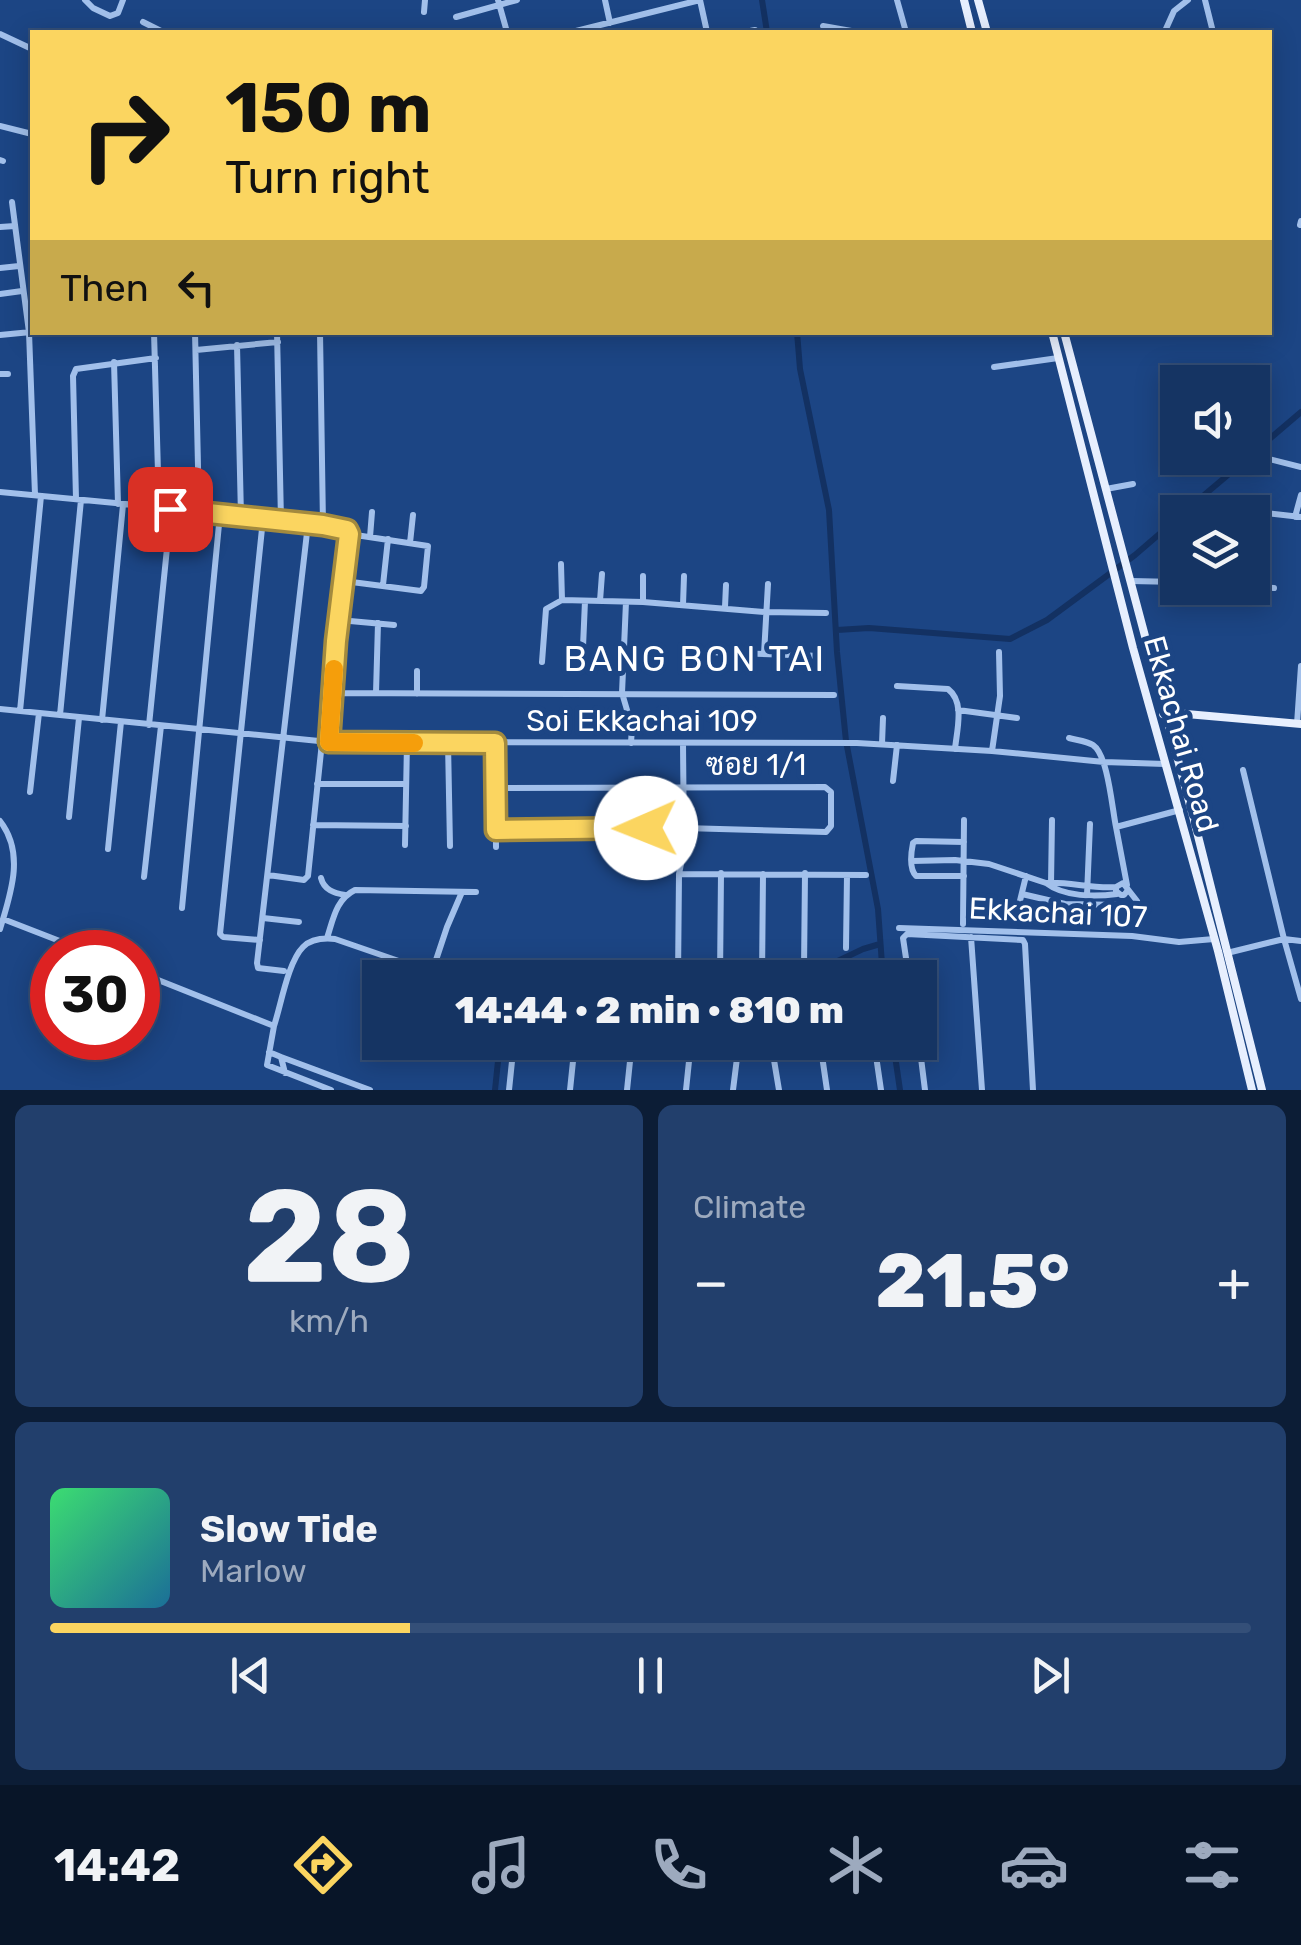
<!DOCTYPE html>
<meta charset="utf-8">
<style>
body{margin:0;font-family:Rubik,Sarabun,sans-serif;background:#223f6c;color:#f1f3f6;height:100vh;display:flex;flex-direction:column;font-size:38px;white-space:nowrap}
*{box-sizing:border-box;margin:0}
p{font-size:32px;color:#9daabe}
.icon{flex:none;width:55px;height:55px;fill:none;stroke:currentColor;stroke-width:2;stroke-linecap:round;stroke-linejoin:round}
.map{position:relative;height:1090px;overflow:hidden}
.sheet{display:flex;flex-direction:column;gap:15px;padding:15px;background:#0c1d36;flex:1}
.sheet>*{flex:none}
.banner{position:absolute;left:30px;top:30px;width:1242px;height:305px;border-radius:0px;box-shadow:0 5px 25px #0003,0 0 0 2px #344f78;background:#fbd560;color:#111;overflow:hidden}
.fabs{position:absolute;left:1160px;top:365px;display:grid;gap:20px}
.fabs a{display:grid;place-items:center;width:110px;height:110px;border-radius:0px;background:#153463;box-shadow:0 5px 25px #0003,0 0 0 2px #344f78;font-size:50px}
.speed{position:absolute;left:30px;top:930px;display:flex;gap:20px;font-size:50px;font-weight:700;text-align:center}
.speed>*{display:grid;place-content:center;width:130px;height:130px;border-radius:50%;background:#153463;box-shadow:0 5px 25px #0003,0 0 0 2px #344f78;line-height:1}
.speed .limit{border:15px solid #d22;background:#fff;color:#111}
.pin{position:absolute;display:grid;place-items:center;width:85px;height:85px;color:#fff;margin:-42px;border-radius:20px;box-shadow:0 5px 15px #0006}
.me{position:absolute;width:110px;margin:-55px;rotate:269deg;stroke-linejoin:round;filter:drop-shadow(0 0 8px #0008)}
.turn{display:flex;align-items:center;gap:35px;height:210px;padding:0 30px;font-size:45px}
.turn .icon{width:130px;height:130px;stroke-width:2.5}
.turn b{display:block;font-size:70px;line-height:85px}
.then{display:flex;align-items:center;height:95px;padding:0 30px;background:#0003;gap:20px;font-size:38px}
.big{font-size:75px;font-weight:800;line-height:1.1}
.sheet .tile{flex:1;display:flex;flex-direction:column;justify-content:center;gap:15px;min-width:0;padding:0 35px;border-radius:15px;background:#223f6c}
.sheet .dial{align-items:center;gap:0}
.dial b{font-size:130px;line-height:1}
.song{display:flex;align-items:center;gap:30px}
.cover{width:120px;height:120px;border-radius:15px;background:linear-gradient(135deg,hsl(140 70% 55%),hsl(200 70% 35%))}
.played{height:10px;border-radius:5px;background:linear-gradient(90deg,#fbd560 30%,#344f78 30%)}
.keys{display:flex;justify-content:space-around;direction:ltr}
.heat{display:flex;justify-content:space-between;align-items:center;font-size:55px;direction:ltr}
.sheet .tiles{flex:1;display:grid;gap:15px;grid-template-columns:1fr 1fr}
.tile:last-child{grid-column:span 2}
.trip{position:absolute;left:362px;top:960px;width:575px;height:100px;border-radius:0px;background:#153463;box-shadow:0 5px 25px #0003,0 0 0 2px #344f78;font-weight:800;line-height:100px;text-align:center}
.tab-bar{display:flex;height:160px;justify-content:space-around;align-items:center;background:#081528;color:#9daabe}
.tab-bar .icon{width:70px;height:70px}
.tab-bar .selected{color:#fbd560}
.tab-bar b{font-size:45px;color:#f1f3f6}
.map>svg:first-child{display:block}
</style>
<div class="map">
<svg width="1301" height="1090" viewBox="0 0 1301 1090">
<rect width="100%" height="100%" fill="#1c4584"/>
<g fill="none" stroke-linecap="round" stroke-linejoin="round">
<path stroke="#133162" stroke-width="6" d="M 762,0 L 767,32
M 797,332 L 800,369 L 829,510 L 837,652 L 846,741 L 878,909 L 883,978
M 1252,454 L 1301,412
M 1184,512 L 1248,458
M 837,630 L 869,628 L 1010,639 L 1047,620 L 1135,555 L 1178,518
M 510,978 L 514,970 L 523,967 L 568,978
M 802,978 L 863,949 L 880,944
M 893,1042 L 900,1090
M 495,1090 L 500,1042"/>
<path stroke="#a2c0eb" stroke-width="6" d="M 85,0 L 93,8 L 110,16 L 118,13 L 123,0
M 498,0 L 507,32
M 605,0 L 610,23
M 700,0 L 707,32
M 897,0 L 906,32
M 1205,0 L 1213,32
M 424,12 L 425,0
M 456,17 L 517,0
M 143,22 L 163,32
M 823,26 L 857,32
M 572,32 L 700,0
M 745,32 L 755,30
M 1158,32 L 1165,31 L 1174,11 L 1188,0
M 0,34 L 32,49
M 0,126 L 32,134
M 0,160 L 3,161
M 12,202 L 29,332 L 35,495
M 1300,225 L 1301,221
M 0,227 L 15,226
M 0,268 L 19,266
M 0,294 L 22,291
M 154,332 L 159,508
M 195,332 L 199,511
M 277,332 L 281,521
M 320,332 L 323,525
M 0,335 L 31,332
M 237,345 L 241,516
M 196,350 L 278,342
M 114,362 L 118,504
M 994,367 L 1058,358
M 0,374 L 8,374
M 1261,457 L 1301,467
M 1106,489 L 1133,484
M 0,492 L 199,511 L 347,530 L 349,534 L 336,641 L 329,742
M 76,499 L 73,376 L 76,369 L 156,358
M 1221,508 L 1301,517
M 1295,517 L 1301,495
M 370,537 L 372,512
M 410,543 L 413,515
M 561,564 L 562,600
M 344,581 L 421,591 L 424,587 L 428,546 L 349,534
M 1131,581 L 1178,582
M 383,585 L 388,539
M 1252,587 L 1274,588
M 600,601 L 602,574
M 626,602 L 622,693 L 632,727 L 631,743
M 643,602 L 643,576
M 683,605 L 684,576
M 725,607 L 726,585
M 339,620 L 394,625
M 705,652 L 822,656
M 764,654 L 768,584
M 542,662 L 546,609 L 562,600 L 643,602 L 765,612 L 826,613
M 582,670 L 585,601
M 897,686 L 948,689 C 965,702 957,729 955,749
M 332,693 L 834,695
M 376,693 L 378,623
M 417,694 L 417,671
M 0,709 L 329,742 L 857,743 L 992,751 L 1104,762 L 1165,764
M 958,710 L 1017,718
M 20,711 L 41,496
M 60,715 L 81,500
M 102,720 L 123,505
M 1297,724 L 1301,666
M 149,725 L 171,509
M 1069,738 C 1076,740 1087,741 1093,745 C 1108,755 1112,808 1116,827
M 448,743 L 450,846
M 495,743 L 496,847
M 882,744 L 883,718
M 992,751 L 1000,696 L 999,652
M 1243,770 L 1284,939 L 1301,999
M 893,781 L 897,745
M 317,784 L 406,784
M 496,788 L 825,787 L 831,792 L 831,826 L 826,832 L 684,828 L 496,830
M 30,792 L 39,713
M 69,817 L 79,718
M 0,821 C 25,853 11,893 0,929
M 313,825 L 406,826
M 405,845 L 407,743
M 108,849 L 121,722
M 912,861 L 955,860 L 989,864 L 1046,883 C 1064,897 1095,897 1117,894
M 679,874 L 866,875
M 268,875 L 304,880 L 308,876 L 322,742
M 964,876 L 916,876 C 909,869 911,853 913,843 L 916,841 L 964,842
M 144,877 L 161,726
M 321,878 C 324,890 334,893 345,895
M 1046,883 C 1067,881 1092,889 1116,887
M 1051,884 L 1052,820
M 1127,885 L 1116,827 L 1180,810
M 1128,890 L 1124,895 L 1121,895 L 1116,891 L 1116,887 L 1123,883 L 1137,901
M 1022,894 L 1065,904 L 1122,905
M 1087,895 L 1090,824
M 182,908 L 220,514
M 1017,913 L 1026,876
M 263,918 L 299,922
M 3,919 L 88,952
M 963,924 L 964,820
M 899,928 L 1132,936 L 1179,942 L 1214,939
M 971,937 L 982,1090
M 327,938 C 333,920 336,899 355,890 L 476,892
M 260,940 L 223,937 L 220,934 L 263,519
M 846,948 L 847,875
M 1227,953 L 1284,939 L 1301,941
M 804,969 L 805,873
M 284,971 L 258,968 L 257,963 L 308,524
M 138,972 L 274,1026 L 267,1065 L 331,1090
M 432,972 L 447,927 L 462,892
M 678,978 L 679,874 L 684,849 L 683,743
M 720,978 L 721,873
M 762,978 L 763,874
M 823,978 L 858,964 L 863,978
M 909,978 L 903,938 L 907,934 L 1023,940 L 1025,944 L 1033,1090
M 274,1026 C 281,1005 288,962 303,947 C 311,939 325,938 335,939 L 448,978
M 771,1042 L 779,1090
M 820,1042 L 827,1090
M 874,1042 L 881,1090
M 919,1042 L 925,1090
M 269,1052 L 281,1057 L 285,1073
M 281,1057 L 370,1090
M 509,1090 L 514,1042
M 570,1090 L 575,1042
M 627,1090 L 632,1042
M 686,1090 L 691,1042
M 733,1090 L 739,1042"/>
<path stroke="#e7effe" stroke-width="8" d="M 964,0 L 972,32
M 978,0 L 987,32
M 1052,332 L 1133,648 L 1218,951 L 1252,1090
M 1064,332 L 1194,820 L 1262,1090
M 1163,714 L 1175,713 L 1301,724"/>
</g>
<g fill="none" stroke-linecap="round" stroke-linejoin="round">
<g stroke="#a38a3e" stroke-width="25">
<path id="route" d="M 170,509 L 323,525 L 347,530 L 349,534 L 336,641 L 329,742 L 495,743 L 496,830 L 646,828"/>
</g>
<use href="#route" stroke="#fbd560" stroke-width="18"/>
<path stroke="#f59e0b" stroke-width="18" d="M 334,669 L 329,742 L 414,743"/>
</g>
<g text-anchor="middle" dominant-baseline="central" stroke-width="10" stroke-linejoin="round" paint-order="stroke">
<g font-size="30" fill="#fff" stroke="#1c4584">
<text x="642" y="721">Soi Ekkachai 109</text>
<text transform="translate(1181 734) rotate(74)">Ekkachai Road</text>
<text x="756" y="765">ซอย 1/1</text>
<text transform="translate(1058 913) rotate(3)">Ekkachai 107</text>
</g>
<g font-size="35" letter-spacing="2.5" fill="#fff" stroke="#1c4584">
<text x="695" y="659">BANG BON TAI</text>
</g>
</g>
</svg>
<div class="fabs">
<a><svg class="icon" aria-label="sound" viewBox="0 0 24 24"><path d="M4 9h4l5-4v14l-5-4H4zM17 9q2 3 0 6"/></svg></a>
<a><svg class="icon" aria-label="layers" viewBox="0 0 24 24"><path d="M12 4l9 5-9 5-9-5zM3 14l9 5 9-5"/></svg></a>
</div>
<div class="speed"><div class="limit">30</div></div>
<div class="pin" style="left:170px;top:509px;background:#d93025"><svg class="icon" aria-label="arrive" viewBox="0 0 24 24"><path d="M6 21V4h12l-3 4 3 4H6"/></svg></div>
<svg class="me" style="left:646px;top:828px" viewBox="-20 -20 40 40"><circle r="19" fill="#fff"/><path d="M0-13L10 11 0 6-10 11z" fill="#fbd560"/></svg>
<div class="trip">14:44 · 2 min · 810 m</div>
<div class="banner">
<div class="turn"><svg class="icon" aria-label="right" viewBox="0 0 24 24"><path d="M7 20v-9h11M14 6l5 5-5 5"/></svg><div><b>150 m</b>Turn right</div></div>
<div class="then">Then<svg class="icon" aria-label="left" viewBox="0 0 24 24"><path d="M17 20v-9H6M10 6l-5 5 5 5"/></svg></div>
</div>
</div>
<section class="sheet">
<div class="tiles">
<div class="tile dial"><b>28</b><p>km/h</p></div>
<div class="tile"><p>Climate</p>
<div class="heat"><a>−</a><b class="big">21.5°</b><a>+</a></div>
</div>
<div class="tile">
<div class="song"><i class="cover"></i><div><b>Slow Tide</b><p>Marlow</p></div></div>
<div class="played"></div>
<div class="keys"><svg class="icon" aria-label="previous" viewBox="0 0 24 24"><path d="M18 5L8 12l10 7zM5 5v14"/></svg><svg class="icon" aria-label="pause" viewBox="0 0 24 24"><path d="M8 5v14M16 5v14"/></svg><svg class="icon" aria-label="next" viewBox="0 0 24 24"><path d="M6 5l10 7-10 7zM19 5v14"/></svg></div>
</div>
</div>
</section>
<nav class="tab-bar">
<b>14:42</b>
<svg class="icon selected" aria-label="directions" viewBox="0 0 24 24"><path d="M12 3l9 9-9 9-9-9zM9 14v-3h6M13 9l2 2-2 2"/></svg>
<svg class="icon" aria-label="music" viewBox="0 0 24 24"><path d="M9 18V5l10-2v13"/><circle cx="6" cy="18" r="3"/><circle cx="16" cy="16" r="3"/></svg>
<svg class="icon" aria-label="phone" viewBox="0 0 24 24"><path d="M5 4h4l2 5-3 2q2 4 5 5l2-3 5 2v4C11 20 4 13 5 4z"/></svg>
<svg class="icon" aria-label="climate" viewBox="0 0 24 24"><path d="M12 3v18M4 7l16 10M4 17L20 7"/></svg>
<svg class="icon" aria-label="car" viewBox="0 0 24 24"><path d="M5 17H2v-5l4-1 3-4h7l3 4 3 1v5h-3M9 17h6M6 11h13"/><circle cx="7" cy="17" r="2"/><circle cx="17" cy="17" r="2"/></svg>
<svg class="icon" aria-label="filters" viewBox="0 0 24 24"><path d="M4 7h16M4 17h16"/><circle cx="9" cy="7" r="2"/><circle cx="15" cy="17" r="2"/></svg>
</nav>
